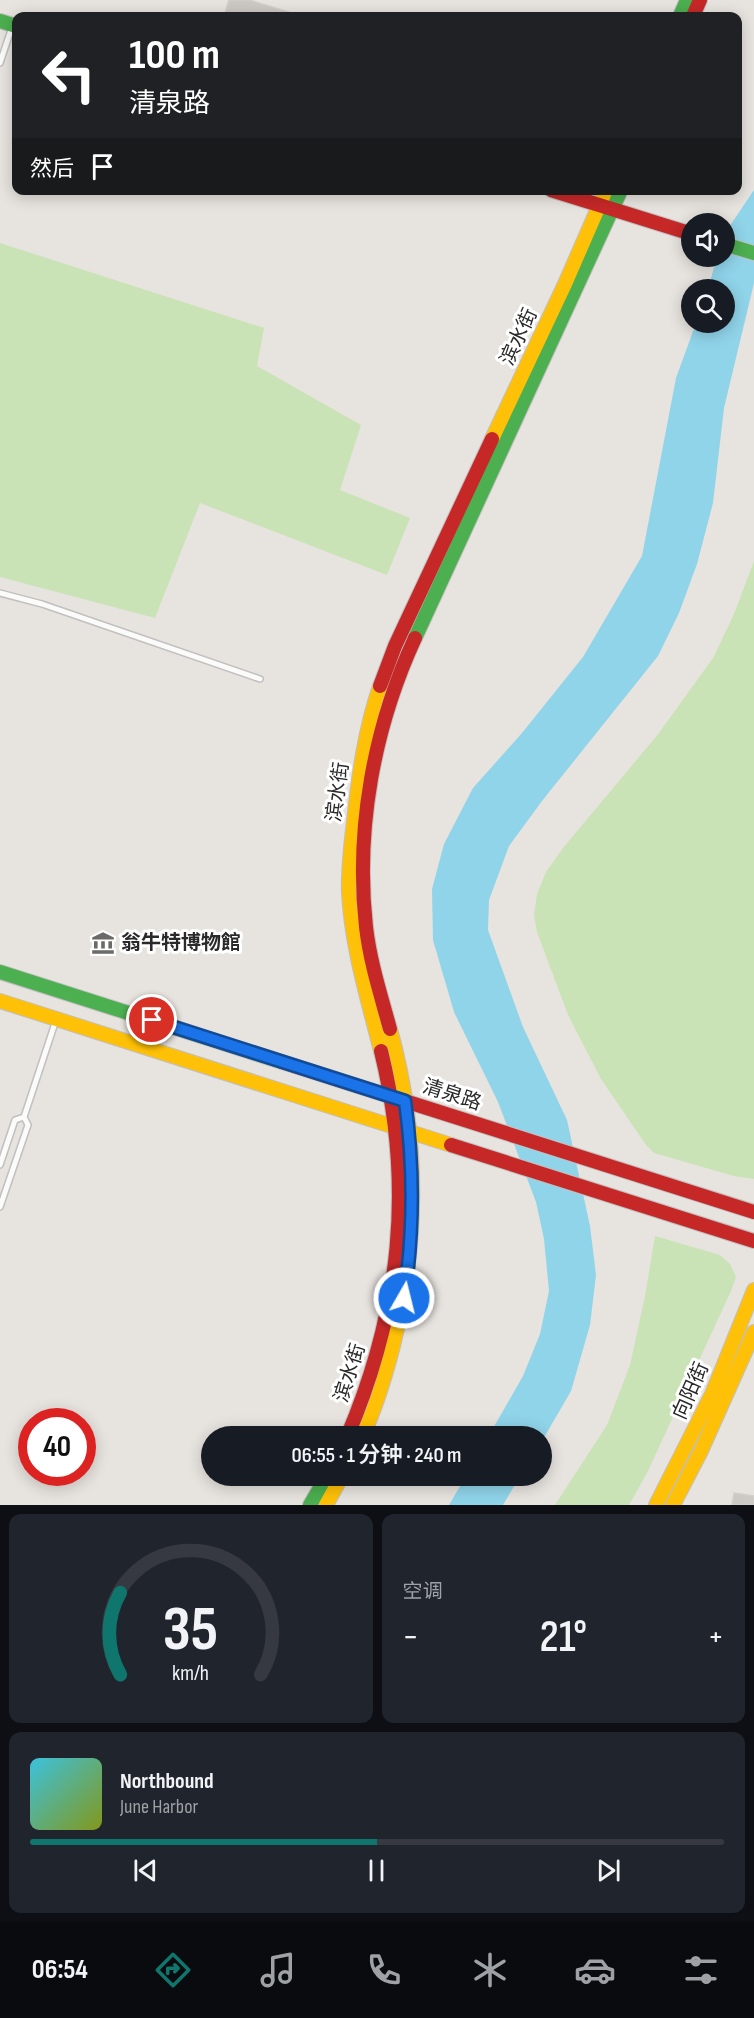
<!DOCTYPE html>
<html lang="zh">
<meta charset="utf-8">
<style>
body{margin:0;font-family:"Sofia Sans Condensed","Noto Sans SC",sans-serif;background:#20242c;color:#f1f3f6;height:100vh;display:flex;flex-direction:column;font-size:22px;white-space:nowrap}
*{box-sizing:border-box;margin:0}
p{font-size:20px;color:#9ea1a6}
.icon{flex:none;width:33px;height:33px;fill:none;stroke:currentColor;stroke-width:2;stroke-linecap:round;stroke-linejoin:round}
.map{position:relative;height:1505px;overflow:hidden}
.panel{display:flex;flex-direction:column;gap:9px;padding:9px;background:#0d0f14;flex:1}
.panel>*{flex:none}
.hud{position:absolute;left:12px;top:12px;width:730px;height:183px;border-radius:12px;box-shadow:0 3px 15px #0003;background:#202124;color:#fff;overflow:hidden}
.controls{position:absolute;left:681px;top:213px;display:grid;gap:12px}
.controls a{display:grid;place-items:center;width:54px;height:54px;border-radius:50%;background:#171b24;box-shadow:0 3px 15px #0003;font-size:30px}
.speed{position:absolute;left:18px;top:1408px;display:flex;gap:12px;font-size:30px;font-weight:700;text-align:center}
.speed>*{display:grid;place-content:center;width:78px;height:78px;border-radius:50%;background:#171b24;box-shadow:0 3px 15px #0003;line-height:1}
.speed .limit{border:9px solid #d22;background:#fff;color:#111}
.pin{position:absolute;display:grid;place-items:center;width:51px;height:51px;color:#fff;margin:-26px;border:3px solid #fff;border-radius:50%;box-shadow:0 2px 6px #0007}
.me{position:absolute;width:66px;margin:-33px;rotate:8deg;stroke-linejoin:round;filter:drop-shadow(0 0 4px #0008)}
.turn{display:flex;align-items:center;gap:21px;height:126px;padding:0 18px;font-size:27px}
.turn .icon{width:78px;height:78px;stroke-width:2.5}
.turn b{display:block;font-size:42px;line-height:51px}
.then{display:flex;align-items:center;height:57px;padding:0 18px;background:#0003;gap:12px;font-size:22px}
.big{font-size:45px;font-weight:600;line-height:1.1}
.panel .widget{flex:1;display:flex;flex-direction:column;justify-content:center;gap:9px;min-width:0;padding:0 21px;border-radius:12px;background:#20242c}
.panel .dial{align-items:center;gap:0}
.dial svg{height:156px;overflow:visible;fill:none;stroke:#363941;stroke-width:7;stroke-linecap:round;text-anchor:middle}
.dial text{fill:#f1f3f6;stroke:none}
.song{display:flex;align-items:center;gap:18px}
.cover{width:72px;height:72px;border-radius:9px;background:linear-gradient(135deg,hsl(190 70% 55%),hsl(70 70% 35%))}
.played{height:6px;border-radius:3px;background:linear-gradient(90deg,#0f766e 50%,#363941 50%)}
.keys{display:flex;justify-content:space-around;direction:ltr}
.heat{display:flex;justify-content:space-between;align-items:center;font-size:33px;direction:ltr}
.panel .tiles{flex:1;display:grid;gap:9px;grid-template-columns:1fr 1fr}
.widget:last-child{grid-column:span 2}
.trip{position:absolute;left:201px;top:1426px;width:351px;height:60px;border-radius:30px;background:#171b24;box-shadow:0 3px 15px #0003;font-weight:600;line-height:60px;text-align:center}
.tabs{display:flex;height:96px;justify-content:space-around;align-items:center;background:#090b0e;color:#9ea1a6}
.tabs .icon{width:42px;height:42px}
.tabs .selected{color:#0f766e}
.tabs b{font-size:27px;color:#f1f3f6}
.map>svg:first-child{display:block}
</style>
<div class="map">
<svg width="754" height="1505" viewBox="0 0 754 1505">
<rect width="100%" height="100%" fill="#e7e3de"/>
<path fill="#c9e3b6" d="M 0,243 L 264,328 L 257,366 L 361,425 L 340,490 L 410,518 L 387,575 L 200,503 L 155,618 L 0,577 Z
M 754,561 L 754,1179 L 734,1176 L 654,1153 L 646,1145 L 601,1079 L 568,1015 L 537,932 L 534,915 L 537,894 L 546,872 L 563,848 L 659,733 L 713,658 L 734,614 Z
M 655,1236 L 720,1255 L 730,1264 L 736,1277 L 731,1291 L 647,1473 L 629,1505 L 555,1505 L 607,1425 L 630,1365 L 645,1296 Z"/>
<path fill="#90d4ea" d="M 754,190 L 754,283 L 724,408 L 713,503 L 697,564 L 679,613 L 658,656 L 542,801 L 509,846 L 489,900 L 488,930 L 523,1027 L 567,1120 L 590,1226 L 596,1275 L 590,1325 L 571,1391 L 542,1441 L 542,1437 L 488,1437 L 523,1376 L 540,1334 L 549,1291 L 544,1239 L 536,1202 L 498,1102 L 454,1012 L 433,940 L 432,889 L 444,844 L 473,788 L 522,733 L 583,657 L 642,556 L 676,378 L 696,323 L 724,322 L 724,290 L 708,289 L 717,257 L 724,256 L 725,233 Z
M 466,1476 L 520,1476 L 503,1505 L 449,1505 Z"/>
<path fill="#ccc9c5" stroke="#d2cfca" stroke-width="1.5" d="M 229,0 L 249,0 L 295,14 L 294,16 L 224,16 Z
M 734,1493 L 754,1496 L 754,1505 L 732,1505 Z"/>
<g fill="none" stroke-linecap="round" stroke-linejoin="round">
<g stroke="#c1bfc0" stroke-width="8">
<path id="lane" d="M 0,63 L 12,27
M 0,593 L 42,604 L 260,679
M 0,1165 L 15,1120 L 24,1117
M 0,1207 L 28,1125 L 24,1117 L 56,1020"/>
</g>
<g stroke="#c1bfc0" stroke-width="16">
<path id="fast" d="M 680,16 L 687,0
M 0,21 L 16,26
M 724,244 L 754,253
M 415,638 L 621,190
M 0,972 L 282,1062
M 310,1505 L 327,1476"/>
</g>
<g stroke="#c1bfc0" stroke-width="16">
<path id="slow" d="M 492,439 L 565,284 L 606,190
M 380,686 C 365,730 359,775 354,821 C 351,845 348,870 349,894 C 352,947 368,1000 381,1051
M 0,1001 L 451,1145
M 362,1437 C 376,1408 385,1377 393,1346 C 419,1241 419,1134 390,1029
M 326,1505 L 342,1476
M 656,1505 L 712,1394 L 754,1290
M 673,1505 L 701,1451 L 754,1332"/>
</g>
<g stroke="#c1bfc0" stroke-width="16">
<path id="jam" d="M 693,16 L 700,0
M 551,190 L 692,234
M 380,686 L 395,646 L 492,439
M 390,1029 C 381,996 370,962 366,927 C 355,829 374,727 415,638
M 282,1062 L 754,1212
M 451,1145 L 754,1241
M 347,1437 C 401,1310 414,1186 381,1051"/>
</g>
<use href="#lane" stroke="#fbfbfa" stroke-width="5"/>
<use href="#fast" stroke="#4caf50" stroke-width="14"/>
<use href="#slow" stroke="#ffc107" stroke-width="14"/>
<use href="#jam" stroke="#c62828" stroke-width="14"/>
</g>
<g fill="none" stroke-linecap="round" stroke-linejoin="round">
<g stroke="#114b97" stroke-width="15">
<path id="route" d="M 152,1020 L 405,1101 C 414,1166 414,1232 404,1298"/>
</g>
<use href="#route" stroke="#1a73e8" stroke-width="10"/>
</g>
<defs>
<g id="museum-bare" transform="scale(1.8)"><path d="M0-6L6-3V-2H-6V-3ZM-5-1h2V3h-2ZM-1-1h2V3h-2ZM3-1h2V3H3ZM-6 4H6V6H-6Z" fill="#6c6a68" stroke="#fff" stroke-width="2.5" paint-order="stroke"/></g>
</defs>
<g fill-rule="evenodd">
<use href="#museum-bare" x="103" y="943"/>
</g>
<g text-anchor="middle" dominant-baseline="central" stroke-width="6" stroke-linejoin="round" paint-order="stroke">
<g font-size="20" fill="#292929" stroke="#fff">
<text transform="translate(519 337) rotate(-65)">滨水街</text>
<text transform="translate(338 792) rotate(-82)">滨水街</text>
<text transform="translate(452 1095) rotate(18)">清泉路</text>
<text transform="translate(350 1373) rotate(-72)">滨水街</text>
<text transform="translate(691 1391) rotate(-66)">向阳街</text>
</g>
<g font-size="20" font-weight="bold" fill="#292929" stroke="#fff" text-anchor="start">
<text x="121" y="943">翁牛特博物館</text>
</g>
</g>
</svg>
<div class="controls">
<a><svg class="icon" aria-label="sound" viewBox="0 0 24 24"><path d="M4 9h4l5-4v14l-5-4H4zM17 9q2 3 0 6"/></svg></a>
<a><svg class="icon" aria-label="search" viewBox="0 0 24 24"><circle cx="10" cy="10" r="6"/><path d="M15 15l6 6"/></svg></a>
</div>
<div class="speed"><div class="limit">40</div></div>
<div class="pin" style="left:152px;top:1020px;background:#d93025"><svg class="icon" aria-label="arrive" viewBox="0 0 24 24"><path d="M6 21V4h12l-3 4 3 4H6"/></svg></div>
<svg class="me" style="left:404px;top:1298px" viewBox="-20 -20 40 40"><circle r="17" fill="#1a73e8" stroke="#fff" stroke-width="3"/><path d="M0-11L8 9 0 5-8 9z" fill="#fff"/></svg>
<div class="trip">06:55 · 1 分钟 · 240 m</div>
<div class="hud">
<div class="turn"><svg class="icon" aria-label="left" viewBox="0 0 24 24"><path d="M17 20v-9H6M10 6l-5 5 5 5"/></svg><div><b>100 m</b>清泉路</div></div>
<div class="then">然后<svg class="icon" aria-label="arrive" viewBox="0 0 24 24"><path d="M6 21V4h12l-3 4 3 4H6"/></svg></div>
</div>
</div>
<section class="panel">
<div class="tiles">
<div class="widget dial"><svg viewBox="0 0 100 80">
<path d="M14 69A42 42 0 1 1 86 69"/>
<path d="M14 69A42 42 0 0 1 14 27" stroke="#0f766e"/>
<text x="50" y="56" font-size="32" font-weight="700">35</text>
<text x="50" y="72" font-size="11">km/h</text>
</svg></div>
<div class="widget"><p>空调</p>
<div class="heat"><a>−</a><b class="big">21°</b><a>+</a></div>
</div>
<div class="widget">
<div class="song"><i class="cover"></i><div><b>Northbound</b><p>June Harbor</p></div></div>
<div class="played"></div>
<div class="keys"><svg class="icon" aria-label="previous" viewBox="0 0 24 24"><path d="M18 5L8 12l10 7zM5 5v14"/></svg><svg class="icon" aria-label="pause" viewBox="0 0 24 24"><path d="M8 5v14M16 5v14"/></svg><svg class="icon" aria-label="next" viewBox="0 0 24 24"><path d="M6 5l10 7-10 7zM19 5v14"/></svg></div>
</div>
</div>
</section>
<nav class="tabs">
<b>06:54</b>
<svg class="icon selected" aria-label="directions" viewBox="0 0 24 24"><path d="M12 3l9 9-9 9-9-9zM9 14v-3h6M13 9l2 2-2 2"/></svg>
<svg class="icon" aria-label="music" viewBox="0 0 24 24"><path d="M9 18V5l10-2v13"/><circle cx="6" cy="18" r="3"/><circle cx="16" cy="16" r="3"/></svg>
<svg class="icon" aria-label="phone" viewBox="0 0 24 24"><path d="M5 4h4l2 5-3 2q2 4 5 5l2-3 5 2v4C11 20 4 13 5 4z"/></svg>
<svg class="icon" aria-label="climate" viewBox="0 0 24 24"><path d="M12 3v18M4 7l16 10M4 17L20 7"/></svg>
<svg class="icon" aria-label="car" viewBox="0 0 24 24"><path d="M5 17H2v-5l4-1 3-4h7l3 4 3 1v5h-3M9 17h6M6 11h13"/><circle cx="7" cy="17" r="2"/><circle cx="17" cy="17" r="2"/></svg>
<svg class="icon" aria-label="filters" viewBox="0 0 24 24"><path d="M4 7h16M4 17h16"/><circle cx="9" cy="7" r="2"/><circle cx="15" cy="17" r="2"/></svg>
</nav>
